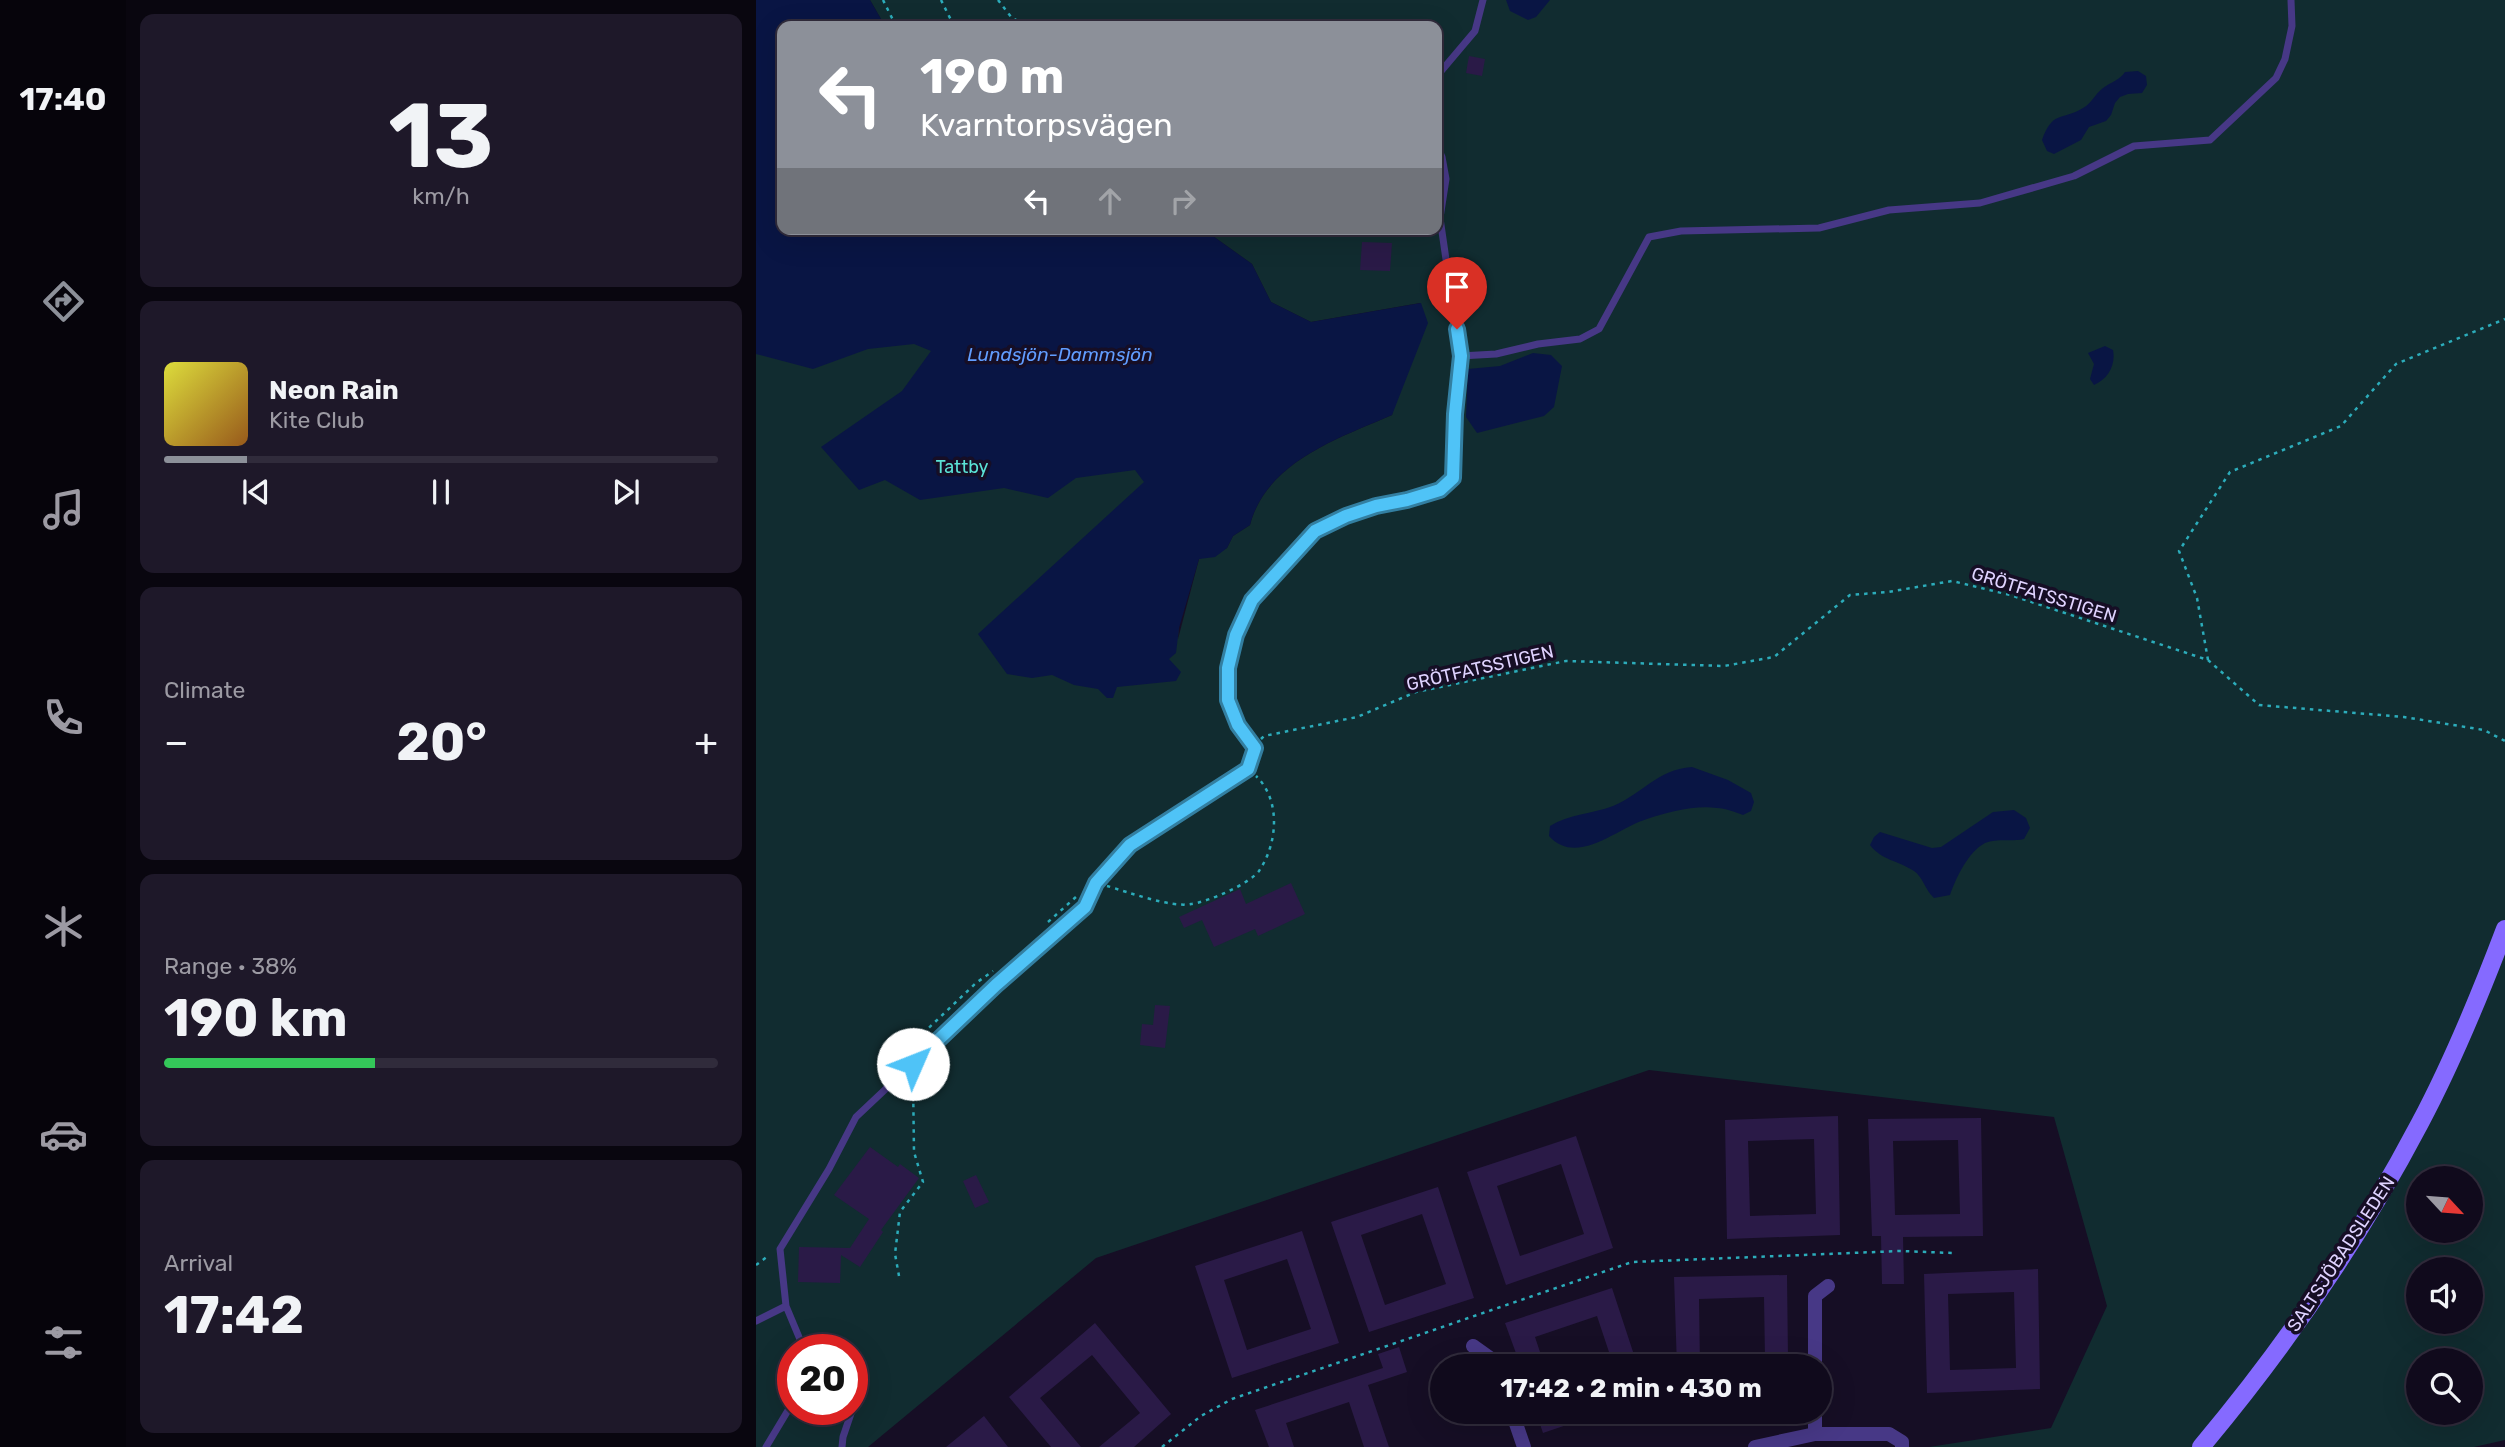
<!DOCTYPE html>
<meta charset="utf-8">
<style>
body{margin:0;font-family:Rubik,sans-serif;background:#1e1829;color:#f1f3f6;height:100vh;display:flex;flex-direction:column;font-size:26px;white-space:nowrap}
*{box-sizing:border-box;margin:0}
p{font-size:23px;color:#9c9aa3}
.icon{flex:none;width:38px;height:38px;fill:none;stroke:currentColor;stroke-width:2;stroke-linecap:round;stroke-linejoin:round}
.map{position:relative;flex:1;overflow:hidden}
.sheet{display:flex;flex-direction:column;gap:14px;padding:14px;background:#09060f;width:630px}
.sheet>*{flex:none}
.banner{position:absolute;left:21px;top:21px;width:665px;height:214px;border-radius:14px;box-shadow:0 7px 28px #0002,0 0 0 2px #302b3b;background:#8c9099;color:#fff;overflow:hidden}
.needle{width:46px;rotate:116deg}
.tools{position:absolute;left:1650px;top:1166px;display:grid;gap:14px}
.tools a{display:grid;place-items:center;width:77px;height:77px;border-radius:50%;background:#100a1c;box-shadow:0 7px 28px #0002,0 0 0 2px #302b3b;font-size:35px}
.speed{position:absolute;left:21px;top:1334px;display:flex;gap:14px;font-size:35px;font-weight:700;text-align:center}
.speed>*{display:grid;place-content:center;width:91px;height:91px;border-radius:50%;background:#100a1c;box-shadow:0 7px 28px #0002,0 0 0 2px #302b3b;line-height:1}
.speed .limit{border:10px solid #d22;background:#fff;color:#111}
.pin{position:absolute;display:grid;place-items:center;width:60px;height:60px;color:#fff;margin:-72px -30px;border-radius:50% 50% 50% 0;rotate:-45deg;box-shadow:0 0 7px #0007}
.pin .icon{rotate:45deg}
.me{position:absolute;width:77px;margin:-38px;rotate:46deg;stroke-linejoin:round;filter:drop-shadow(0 0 5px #0008)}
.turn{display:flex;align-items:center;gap:24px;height:147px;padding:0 28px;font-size:32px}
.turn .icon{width:91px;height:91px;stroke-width:2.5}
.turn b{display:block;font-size:49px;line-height:60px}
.lanes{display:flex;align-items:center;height:66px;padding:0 28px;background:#0003;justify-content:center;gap:35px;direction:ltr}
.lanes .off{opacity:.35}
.big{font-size:52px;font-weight:700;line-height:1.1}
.sheet .tile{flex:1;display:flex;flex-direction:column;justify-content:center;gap:10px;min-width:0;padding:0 24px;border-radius:14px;background:#1e1829}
.sheet .dial{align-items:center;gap:0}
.dial b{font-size:91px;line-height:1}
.song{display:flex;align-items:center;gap:21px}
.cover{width:84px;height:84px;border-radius:10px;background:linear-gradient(135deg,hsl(60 70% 55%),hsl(30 70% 35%))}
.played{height:7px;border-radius:4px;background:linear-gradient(90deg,#8c9099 15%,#302b3b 15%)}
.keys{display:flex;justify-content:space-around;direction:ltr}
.heat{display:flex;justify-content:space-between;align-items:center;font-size:38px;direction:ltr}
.charge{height:10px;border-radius:5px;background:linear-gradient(90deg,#34c759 38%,#302b3b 0)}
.trip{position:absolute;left:674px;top:1354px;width:402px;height:70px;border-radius:35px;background:#100a1c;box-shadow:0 7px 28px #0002,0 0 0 2px #302b3b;font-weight:700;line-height:70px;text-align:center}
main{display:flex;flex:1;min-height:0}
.tab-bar{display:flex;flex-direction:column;width:126px;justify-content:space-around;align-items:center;background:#06040b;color:#9c9aa3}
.tab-bar .icon{width:49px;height:49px}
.tab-bar .active{color:#8c9099}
.tab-bar b{font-size:32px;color:#f1f3f6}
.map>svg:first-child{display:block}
</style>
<main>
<nav class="tab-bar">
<b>17:40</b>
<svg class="icon active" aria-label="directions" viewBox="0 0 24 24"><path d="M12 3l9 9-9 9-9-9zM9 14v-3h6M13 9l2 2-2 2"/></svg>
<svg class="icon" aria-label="music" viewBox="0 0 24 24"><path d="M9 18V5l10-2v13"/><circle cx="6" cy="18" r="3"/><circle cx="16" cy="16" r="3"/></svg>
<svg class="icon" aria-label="phone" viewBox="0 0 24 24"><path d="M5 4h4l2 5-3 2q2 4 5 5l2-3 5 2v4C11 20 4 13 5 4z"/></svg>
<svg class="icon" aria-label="climate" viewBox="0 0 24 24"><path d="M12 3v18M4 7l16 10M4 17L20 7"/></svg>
<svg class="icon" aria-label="car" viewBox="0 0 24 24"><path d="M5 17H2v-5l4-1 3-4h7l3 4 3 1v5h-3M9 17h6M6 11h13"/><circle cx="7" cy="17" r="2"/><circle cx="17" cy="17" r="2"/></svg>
<svg class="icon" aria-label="filters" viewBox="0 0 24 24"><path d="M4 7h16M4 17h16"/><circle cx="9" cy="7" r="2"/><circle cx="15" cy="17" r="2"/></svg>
</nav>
<section class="sheet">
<div class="tile dial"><b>13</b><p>km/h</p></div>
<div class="tile">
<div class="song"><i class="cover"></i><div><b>Neon Rain</b><p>Kite Club</p></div></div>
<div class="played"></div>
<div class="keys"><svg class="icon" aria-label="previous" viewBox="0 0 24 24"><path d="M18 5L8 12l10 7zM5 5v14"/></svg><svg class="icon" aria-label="pause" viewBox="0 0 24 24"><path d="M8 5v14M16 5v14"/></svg><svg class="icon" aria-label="next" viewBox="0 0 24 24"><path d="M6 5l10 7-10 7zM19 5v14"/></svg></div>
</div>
<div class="tile"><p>Climate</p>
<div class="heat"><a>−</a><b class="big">20°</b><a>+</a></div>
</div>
<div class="tile"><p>Range · 38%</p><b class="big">190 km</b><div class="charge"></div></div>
<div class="tile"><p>Arrival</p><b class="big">17:42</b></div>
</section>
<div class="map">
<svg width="1749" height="1447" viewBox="0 0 1749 1447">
<rect width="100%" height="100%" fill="#160e25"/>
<path fill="#112c30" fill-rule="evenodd" d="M 114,0 L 1749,0 L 1749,1440 L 1718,1447 L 1173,1447 L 1295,1428 L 1351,1306 L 1298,1117 L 893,1070 L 340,1258 L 112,1447 L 0,1447 L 0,201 L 26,229 L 441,381 L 422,639 L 443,559 L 471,548 L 477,536 L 494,525 C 510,462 583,438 636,415 L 664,303 L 555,322 L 515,302 L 496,264 L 447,229 L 681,229 L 681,26 L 129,26 ZM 1662,1178 L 1715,1178 L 1715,1230 L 1662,1230 ZM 1662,1269 L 1715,1269 L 1715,1321 L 1662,1321 ZM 37,1349 L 96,1349 L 96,1409 L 37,1409 ZM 1662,1360 L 1715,1360 L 1715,1412 L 1662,1412 Z"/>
<path fill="#091544" d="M 0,0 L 114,0 L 129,26 L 26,26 L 26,229 L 447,229 L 496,264 L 515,302 L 555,322 L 665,303 L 672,323 L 636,415 C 583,438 510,462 494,525 L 477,536 L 471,548 L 459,557 L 443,559 L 423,628 L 420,653 L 413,659 L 425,672 L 420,681 L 361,687 L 357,698 L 351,698 L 342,689 L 318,685 L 296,675 L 276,678 L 251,674 L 222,634 L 388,482 L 379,470 L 320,478 L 292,498 L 248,488 L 164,500 L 129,480 L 103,490 L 65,447 L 146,391 L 175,351 L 158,344 L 112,349 L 57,369 L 0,354 Z
M 750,0 L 794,0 L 780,17 L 772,20 L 754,11 Z
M 1382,71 L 1390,76 L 1391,85 L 1386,93 L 1372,94 L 1364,97 L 1359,103 L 1355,115 L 1350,121 L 1333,127 L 1325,140 L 1298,154 L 1291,151 L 1286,140 C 1297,110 1305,121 1327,108 C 1335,104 1339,94 1347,88 C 1355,82 1364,80 1369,72 Z
M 1349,346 L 1357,350 C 1360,365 1352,379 1338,385 L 1334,379 L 1338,364 L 1332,353 Z
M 777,353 L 795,355 L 806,366 L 798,407 L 788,416 L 721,433 L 710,417 L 712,369 L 744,366 Z
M 936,767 L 972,780 L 995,793 L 998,802 L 995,811 L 987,815 C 979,812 969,808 961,808 C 938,805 912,812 891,819 C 861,828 821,867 793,836 L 794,826 C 813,814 836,814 857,806 C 888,793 900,770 936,767 Z
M 1258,810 L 1270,818 L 1274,828 L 1268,839 C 1256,842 1241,838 1229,843 C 1212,852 1200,878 1194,895 L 1178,898 C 1169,890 1167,877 1158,871 C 1143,861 1125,860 1114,845 L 1118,837 L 1124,832 L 1176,848 L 1185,847 L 1237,812 Z"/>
<path fill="#2a1a47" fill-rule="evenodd" d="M 713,56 L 729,59 L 726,76 L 710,73 Z
M 606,242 L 636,243 L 634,271 L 604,270 Z
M 535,883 L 549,914 L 502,936 L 499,929 L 458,947 L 446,920 L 428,928 L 423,917 L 484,889 L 490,904 Z
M 399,1005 L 414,1006 L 409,1048 L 384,1045 L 386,1024 L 397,1025 Z
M 1082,1116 L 1084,1235 L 971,1239 L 969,1120 ZM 1058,1139 L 1060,1214 L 994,1216 L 992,1141 Z
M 1225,1118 L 1227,1236 L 1147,1237 L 1148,1284 L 1126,1284 L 1125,1236 L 1116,1236 L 1112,1119 ZM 1202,1140 L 1204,1214 L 1139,1215 L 1137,1141 Z
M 820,1136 L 857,1248 L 750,1285 L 711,1172 ZM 805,1164 L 828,1234 L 764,1256 L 741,1186 Z
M 114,1147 L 142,1167 L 144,1164 L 163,1178 L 125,1230 L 127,1232 L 104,1267 L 85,1255 L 84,1283 L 42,1282 L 43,1247 L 94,1248 L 113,1219 L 78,1195 Z
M 220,1175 L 233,1202 L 219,1208 L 207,1181 Z
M 682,1187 L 718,1298 L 613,1332 L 575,1222 ZM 666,1214 L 690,1284 L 629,1305 L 605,1235 Z
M 546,1231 L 583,1343 L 476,1378 L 439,1266 ZM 531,1259 L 555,1329 L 491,1350 L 468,1280 Z
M 1282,1269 L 1284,1389 L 1171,1393 L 1168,1274 ZM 1258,1292 L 1260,1368 L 1194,1370 L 1192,1294 Z
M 1031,1275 L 1032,1358 L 1009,1359 L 1008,1297 L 943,1299 L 944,1367 L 921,1367 L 918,1277 Z
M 856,1288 L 882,1367 L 858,1367 L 841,1316 L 779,1337 L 789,1367 L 765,1367 L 749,1323 Z
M 339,1323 L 415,1414 L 378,1447 L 343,1447 L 384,1413 L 336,1355 L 284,1398 L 325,1447 L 295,1447 L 253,1397 Z
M 643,1347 L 651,1372 L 612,1385 L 633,1447 L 608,1447 L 593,1402 L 530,1423 L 538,1447 L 513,1447 L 499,1410 L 627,1368 L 622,1354 Z
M 780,1412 L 842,1412 L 843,1414 L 787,1433 Z
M 228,1416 L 252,1447 L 190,1447 Z"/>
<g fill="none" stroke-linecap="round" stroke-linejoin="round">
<path stroke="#2cacba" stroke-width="2.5" stroke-dasharray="3.5 5" stroke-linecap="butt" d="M 127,0 L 140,26
M 185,0 L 196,22 L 203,26
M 242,0 L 256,18 L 273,26
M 1452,660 L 1441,598 L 1423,551 L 1474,472 L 1585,426 L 1640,364 L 1749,319
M 505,739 L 508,736 L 601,717 L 660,692 L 810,661 L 968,666 L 1018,657 L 1094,595 L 1132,592 L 1196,581 L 1254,595 L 1452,660 L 1503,705 L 1648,717 L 1728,730 L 1749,741
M 351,886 C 372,892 415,908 435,904 C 452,902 493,884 503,871 C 522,843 525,800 500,776
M 292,922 L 321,896
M 158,1047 L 159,1041 L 220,983 L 237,971
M 0,1265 L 12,1256
M 143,1276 L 139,1254 L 144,1212 L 167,1182 L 158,1152 L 157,1078
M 406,1447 L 445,1416 L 476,1399 L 876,1262 L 1144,1251 L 1197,1253"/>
<path stroke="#473886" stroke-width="7" d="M 681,76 L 719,31 L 727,0
M 704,356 L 740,354 L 782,344 L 824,339 L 843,329 L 893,237 L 925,231 L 1063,228 L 1133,210 L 1224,203 L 1318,176 L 1378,146 L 1454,140 L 1520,78 L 1529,59 L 1536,26 L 1535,0
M 0,1321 L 30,1306
M 48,1349 L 30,1306 L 24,1249 L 73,1169 L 100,1117 L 240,985 L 329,907 L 339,883 L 374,845 L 492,769 L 499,748 C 488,733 477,720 473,701 C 466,673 480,622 497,599 C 505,587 516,577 525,567 C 536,555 549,536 563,529 C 581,520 599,512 618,507 C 648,498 673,501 697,478 L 704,356 L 684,218 L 690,179 L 686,157 L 681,146
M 10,1447 L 37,1402
M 86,1447 L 87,1437 L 105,1384 L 96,1382"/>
<path stroke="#473886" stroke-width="14" d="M 717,1346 L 738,1361 L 740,1367
M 1059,1367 L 1059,1296 L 1072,1286
M 756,1412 L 768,1447
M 1059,1412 L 1059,1434
M 999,1447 L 1059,1434 L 1133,1434 L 1146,1442 L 1146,1447"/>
<path stroke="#856aff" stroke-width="18" d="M 1445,1447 C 1529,1347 1603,1239 1664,1123 C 1697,1061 1724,995 1749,929"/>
</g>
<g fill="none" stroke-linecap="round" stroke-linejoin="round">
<g stroke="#337fa1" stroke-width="18">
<path id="route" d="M 157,1064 L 240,985 L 329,907 L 340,883 L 374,845 L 492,769 L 499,748 L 482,725 L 472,700 L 472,668 L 480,635 L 496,600 L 559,531 L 590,516 L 620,506 L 651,500 L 684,490 L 697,478 L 699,414 L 705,356 L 701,329"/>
</g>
<use href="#route" stroke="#4fc3f7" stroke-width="12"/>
</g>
<g text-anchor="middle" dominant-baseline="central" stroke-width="7" stroke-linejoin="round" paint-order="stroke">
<g font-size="18" fill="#5be2d6" stroke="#160e25">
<text x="206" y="467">Tattby</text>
</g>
<g font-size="18" fill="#dfd3ff" stroke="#160e25">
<text transform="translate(1288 595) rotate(17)">GRÖTFATSSTIGEN</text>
<text transform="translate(724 668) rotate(-13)">GRÖTFATSSTIGEN</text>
<text transform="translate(1585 1254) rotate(-57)">SALTSJÖBADSLEDEN</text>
</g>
<g font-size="19" font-style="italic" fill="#619dff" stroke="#160e25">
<text x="304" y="354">Lundsjön-Dammsjön</text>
</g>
</g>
</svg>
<div class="tools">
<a><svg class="needle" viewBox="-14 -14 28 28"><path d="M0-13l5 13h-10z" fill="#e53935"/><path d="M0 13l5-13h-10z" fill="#9c9aa3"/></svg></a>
<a><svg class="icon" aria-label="sound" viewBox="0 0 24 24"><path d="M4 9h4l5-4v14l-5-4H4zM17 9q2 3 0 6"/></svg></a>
<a><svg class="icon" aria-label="search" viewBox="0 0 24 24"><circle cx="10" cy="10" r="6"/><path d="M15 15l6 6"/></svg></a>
</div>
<div class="speed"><div class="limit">20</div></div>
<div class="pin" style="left:701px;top:329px;background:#d93025"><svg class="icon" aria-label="arrive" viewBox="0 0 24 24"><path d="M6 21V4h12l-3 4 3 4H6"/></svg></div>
<svg class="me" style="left:157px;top:1064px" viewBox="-20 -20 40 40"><circle r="19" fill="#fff"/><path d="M0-13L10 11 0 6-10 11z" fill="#4fc3f7"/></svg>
<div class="trip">17:42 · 2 min · 430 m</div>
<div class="banner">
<div class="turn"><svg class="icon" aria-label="left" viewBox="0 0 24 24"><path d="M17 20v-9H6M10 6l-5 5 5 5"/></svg><div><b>190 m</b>Kvarntorpsvägen</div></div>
<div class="lanes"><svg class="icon" aria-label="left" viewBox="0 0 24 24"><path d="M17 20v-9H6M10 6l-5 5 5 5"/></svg><svg class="icon off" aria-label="ahead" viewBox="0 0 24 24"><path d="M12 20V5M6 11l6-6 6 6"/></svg><svg class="icon off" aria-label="right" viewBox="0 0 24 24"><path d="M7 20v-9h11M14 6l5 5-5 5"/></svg></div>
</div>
</div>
</main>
